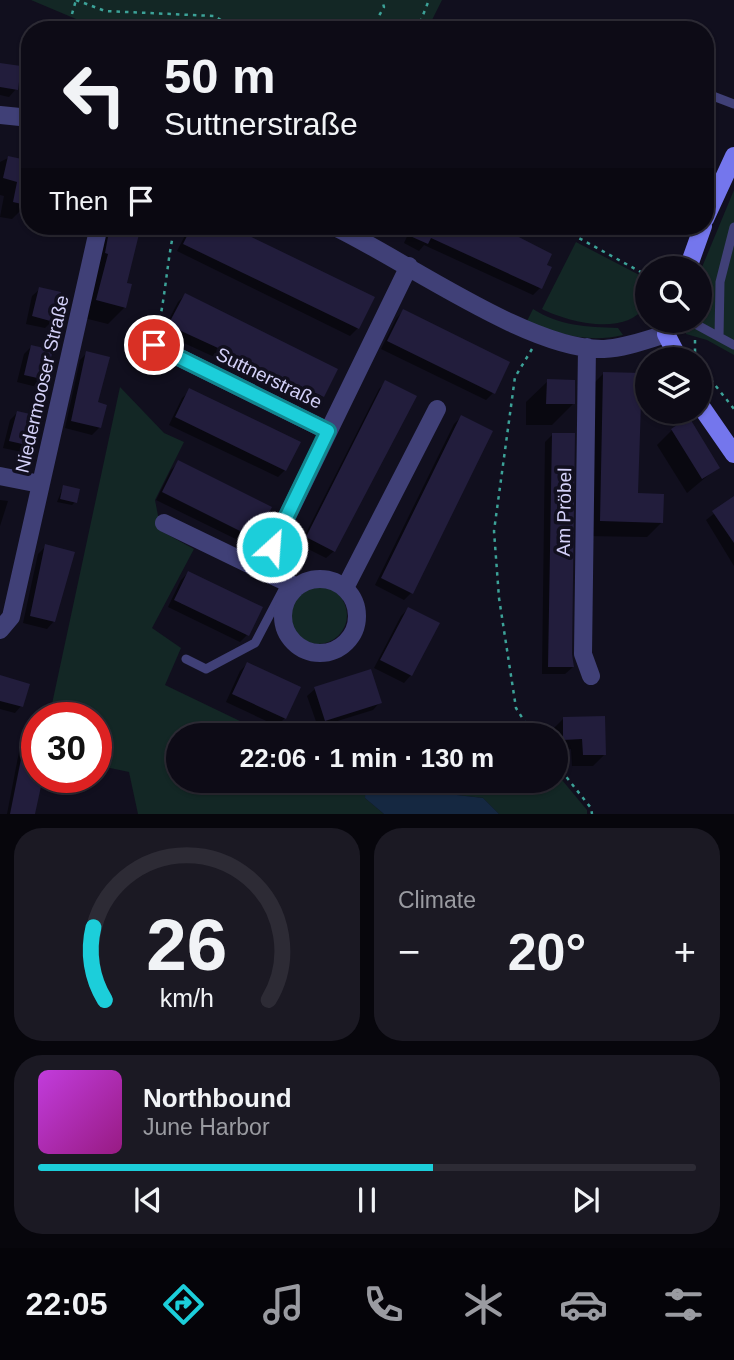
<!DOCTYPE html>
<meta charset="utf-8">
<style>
body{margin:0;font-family:Arial,sans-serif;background:#1b1923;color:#f1f3f6;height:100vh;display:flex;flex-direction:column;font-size:26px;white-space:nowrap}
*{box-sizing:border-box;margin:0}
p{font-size:23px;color:#9a9ba1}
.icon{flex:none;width:38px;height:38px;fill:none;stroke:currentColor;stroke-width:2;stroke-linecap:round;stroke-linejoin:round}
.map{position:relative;height:814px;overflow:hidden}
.drawer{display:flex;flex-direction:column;gap:14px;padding:14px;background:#07060c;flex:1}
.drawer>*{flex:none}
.banner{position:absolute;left:21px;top:21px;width:693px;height:214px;border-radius:28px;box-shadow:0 2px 5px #0004,0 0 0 2px #2d2b35;background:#0d0b16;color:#f1f3f6;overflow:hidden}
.tools{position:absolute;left:635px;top:256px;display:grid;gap:14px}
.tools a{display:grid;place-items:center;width:77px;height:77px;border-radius:50%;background:#0d0b16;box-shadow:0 2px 5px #0004,0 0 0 2px #2d2b35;font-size:35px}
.speed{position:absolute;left:21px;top:702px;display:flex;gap:14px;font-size:35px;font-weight:700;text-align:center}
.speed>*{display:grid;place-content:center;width:91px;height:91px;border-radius:50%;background:#0d0b16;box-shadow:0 2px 5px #0004,0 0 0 2px #2d2b35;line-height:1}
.speed .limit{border:10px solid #d22;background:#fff;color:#111}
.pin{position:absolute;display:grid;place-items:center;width:60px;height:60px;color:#fff;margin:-30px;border:4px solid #fff;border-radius:50%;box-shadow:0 2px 7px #0007}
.me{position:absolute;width:77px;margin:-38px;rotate:26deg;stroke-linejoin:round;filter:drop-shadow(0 0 5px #0008)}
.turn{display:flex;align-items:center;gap:24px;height:147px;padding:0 28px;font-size:32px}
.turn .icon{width:91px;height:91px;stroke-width:2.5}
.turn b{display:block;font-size:49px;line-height:60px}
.then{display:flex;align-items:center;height:66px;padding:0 28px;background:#0003;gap:14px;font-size:26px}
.big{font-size:52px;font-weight:800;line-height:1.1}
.drawer .tile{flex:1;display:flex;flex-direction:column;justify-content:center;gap:10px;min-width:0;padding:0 24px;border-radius:28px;background:#1b1923}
.drawer .dial{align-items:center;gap:0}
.dial svg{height:182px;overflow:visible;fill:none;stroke:#2d2b35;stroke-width:7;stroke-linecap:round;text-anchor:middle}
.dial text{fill:#f1f3f6;stroke:none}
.song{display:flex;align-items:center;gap:21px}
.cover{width:84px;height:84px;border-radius:10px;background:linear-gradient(135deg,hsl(290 70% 55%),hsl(310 70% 35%))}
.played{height:7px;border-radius:4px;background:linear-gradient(90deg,#1cceda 60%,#2d2b35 60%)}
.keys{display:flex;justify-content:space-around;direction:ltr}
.heat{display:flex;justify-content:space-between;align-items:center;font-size:38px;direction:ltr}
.drawer .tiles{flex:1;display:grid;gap:14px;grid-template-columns:1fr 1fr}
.tile:last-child{grid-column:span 2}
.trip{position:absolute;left:166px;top:723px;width:402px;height:70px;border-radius:35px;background:#0d0b16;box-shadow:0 2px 5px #0004,0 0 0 2px #2d2b35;font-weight:800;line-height:70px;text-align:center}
.tabs{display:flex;height:112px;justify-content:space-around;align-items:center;background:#050409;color:#9a9ba1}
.tabs .icon{width:49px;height:49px}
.tabs .current{color:#1cceda}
.tabs b{font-size:32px;color:#f1f3f6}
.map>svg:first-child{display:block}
</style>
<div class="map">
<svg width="734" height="814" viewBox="0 0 734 814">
<rect width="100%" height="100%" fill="#110f1e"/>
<path fill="#132725" d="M 31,0 L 442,0 L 427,30 L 114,30 L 76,19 Z
M 734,190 L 734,355 L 707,340 L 686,334 L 687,320 L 700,320 L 700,272 Z
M 576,242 L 647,279 C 648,287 650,299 645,306 C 626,337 568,322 542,309 Z
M 533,309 C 560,326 586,327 618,328 L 623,335 C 589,343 559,335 527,321 Z
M 120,387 L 164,433 L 184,442 L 155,500 L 161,531 L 194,549 L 152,628 L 181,648 L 165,685 L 269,735 L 178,735 L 178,780 L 366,781 L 365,798 L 384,814 L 138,814 L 129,772 L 96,765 L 96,718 L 49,718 Z
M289 615a29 29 0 1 1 58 0a29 29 0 1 1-58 0Z
M 511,722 L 523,735 L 357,735 L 396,724 Z
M 557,774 L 587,810 L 587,814 L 499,814 L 483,798 L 431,792 L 400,781 L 556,780 Z"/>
<path fill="#152841" d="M 366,780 L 400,781 L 431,792 L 483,798 L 499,814 L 384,814 L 365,798 Z"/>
<path fill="#0007" d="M 0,65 L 16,89 L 9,97 L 0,95 Z
M 8,158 L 26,205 L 12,219 L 0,217 L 4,196 L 0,195 L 0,162 Z
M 96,226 L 139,226 L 124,284 L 125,307 L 108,324 L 80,317 Z
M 190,226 L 225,226 L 372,298 L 358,328 L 350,336 L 177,251 Z
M 412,226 L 489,226 L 550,255 L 540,288 L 533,295 L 424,245 L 419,251 L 404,243 Z
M 40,289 L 52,321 L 45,328 L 26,324 L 32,296 Z
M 185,295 L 322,396 L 315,403 L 162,333 L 178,302 Z
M 403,311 L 493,393 L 486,400 L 381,349 L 396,319 Z
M 31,347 L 44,379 L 37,387 L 17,382 L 24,354 Z
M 87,353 L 100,427 L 92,435 L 65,428 L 80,360 Z
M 604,373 L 636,495 L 662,522 L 647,537 L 586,536 L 589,388 Z
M 548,381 L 573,404 L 552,425 L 526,425 L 526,402 Z
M 386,382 L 334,551 L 326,558 L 300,545 L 379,389 Z
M 190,391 L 285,470 L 278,477 L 169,425 L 182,398 Z
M 17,413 L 30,445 L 22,452 L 3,448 L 10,420 Z
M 461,417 L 411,593 L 404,600 L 375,585 L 454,424 Z
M 672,430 L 718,467 L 687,493 L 657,445 Z
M 552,435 L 573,667 L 565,674 L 542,674 L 545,442 Z
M 179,462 L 255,538 L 248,545 L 156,500 L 171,470 Z
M 63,487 L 75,502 L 72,505 L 57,502 Z
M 734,498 L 734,566 L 706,520 Z
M 0,500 L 8,501 L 0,526 Z
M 46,546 L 54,621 L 47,629 L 23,623 L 38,554 Z
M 188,573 L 247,635 L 240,642 L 168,607 L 181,580 Z
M 408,609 L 411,675 L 404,683 L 374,668 L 401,616 Z
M 247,664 L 299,688 L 285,718 L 277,726 L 226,702 L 240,671 Z
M 0,677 L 21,706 L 15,713 L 0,709 Z
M 315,689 L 380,702 L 373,710 L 318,727 L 307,696 Z
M 563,719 L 604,755 L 593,766 L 572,766 L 571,749 L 556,750 L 556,735 L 552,735 L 552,730 Z
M 25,746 L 33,771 L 37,772 L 37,777 L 42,777 L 33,814 L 7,814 L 19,752 Z"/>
<path fill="#221d3c" d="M 0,63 L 21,66 L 18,90 L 0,87 Z
M 24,151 L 30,151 L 30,206 L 13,202 L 17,182 L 3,178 L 8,156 L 22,159 Z
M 110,226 L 141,226 L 127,283 L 132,284 L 126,308 L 96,300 L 108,254 L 105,253 Z
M 192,226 L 229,226 L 375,297 L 359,329 L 183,244 Z
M 406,226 L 497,226 L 552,254 L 547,265 L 552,267 L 542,289 L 431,238 L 428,244 L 410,236 L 413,229 Z
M 39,287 L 61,292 L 54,322 L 32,316 Z
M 185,293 L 338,369 L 324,397 L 168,325 Z
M 403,309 L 510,362 L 495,394 L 387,341 Z
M 31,345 L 53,350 L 46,380 L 24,375 Z
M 86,351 L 110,357 L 98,402 L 107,405 L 101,428 L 71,421 Z
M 603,372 L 642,373 L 638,493 L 664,494 L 663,523 L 600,521 Z
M 547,379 L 575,380 L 575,404 L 546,404 Z
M 385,380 L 417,396 L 335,552 L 306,537 Z
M 189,388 L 301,442 L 286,471 L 175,417 Z
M 17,411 L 39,416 L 31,446 L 9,441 Z
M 461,415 L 493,431 L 413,594 L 381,578 Z
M 689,417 L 720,468 L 702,479 L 671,429 Z
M 552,433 L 575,433 L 572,654 L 574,667 L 548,667 Z
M 178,460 L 272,507 L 256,539 L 162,492 Z
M 63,485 L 80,489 L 77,503 L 60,499 Z
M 734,496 L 734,543 L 712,511 Z
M 45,544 L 75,552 L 55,622 L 30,616 Z
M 188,571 L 263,607 L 249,636 L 174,600 Z
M 408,607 L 440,623 L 412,676 L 380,660 Z
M 247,662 L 301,687 L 286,719 L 232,694 Z
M 371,669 L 382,703 L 325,721 L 314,687 Z
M 0,675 L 30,684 L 23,707 L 0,701 Z
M 605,716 L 606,755 L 583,755 L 582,739 L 563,740 L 563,717 Z
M 24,744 L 37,746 L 35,770 L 37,777 L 43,777 L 35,814 L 10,814 Z"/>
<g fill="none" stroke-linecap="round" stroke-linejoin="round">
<path stroke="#3ca298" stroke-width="2.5" stroke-dasharray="3.5 5" stroke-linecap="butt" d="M 76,0 L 105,11 L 214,16 L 238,30
M 72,14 L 76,0
M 371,30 L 384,7 L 382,0
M 417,30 L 429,0
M 557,226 L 648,276
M 394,236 L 399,226
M 158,328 C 166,293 167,260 175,226
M 532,349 L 515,377 L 494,531 L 499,598 L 516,708 L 533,735
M 695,352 L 695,338
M 700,366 L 734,409
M 556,764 L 591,808 L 592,814"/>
<path stroke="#404077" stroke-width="9" d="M 65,30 L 68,24
M 705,93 L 734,104
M 688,320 L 734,345
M 719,337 L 720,282 L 734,227
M 186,659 L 206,669 L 255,643 L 287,582"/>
<path stroke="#404077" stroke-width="18" d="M 0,115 L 30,118
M 333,226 C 403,259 530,351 604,349 C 625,348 646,340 666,334
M 154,345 L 328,431
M 587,347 L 583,654 L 591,676
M 0,476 L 40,484
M 164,523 L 261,570
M283 616a37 37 0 1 1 74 0a37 37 0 1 1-74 0Z
M 297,587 L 261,570 L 409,266
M 345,588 L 437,409
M 0,630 L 11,617 L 99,226"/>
<path stroke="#7476ed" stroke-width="18" d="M 705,219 L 734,156
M 688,268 L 703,226
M 671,320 L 666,334 L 679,359
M 700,405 L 734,454"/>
</g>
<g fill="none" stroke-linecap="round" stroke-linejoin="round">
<g stroke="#12868e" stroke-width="18">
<path id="route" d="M 154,345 L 328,431 L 272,547"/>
</g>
<use href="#route" stroke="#1cceda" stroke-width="12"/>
</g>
<g text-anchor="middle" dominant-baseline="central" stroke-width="7" stroke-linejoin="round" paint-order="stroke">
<g font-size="19" fill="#d4d1f9" stroke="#110f1e">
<text transform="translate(269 378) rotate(26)">Suttnerstraße</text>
<text transform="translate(42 384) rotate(-77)">Niedermooser Straße</text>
<text transform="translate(564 512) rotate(-89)">Am Pröbel</text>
</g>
</g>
</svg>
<div class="tools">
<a><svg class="icon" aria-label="search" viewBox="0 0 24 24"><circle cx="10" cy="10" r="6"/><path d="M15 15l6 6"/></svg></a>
<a><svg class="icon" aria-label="layers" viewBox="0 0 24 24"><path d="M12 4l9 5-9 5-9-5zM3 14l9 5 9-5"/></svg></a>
</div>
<div class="speed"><div class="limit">30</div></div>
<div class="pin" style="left:154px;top:345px;background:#d93025"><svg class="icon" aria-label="arrive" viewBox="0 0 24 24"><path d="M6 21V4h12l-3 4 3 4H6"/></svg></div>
<svg class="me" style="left:272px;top:547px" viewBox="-20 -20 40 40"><circle r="17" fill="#1cceda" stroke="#fff" stroke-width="3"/><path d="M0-11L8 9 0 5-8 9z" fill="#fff"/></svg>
<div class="trip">22:06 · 1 min · 130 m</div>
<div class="banner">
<div class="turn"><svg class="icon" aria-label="left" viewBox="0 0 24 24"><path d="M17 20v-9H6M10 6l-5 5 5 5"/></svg><div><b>50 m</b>Suttnerstraße</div></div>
<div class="then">Then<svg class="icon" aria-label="arrive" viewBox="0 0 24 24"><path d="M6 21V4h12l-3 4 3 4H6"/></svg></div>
</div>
</div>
<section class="drawer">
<div class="tiles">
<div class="tile dial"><svg viewBox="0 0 100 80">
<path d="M14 69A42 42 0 1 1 86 69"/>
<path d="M14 69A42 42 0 0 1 9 37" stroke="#1cceda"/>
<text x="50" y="56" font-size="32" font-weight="700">26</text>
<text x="50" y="72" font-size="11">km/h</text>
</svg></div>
<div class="tile"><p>Climate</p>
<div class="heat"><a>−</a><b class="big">20°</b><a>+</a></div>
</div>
<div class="tile">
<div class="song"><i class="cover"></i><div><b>Northbound</b><p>June Harbor</p></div></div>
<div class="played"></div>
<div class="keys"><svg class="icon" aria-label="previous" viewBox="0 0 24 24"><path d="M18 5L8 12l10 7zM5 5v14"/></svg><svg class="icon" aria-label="pause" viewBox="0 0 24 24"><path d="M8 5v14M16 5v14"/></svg><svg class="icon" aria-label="next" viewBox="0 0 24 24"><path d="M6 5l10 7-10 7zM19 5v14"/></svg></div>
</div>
</div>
</section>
<nav class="tabs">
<b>22:05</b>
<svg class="icon current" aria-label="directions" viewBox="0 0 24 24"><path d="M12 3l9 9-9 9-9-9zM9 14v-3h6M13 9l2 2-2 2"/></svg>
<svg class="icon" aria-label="music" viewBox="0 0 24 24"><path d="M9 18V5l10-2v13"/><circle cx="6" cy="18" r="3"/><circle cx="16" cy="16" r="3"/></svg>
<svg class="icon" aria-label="phone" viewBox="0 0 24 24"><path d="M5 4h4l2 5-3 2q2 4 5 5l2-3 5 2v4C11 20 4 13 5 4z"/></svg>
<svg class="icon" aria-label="climate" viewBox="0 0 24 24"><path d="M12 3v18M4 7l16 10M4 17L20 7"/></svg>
<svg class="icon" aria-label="car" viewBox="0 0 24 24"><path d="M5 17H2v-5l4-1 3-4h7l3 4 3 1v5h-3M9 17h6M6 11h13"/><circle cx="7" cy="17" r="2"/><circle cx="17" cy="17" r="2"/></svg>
<svg class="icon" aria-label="filters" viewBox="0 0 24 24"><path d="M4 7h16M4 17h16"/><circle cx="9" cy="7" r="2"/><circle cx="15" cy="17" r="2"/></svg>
</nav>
